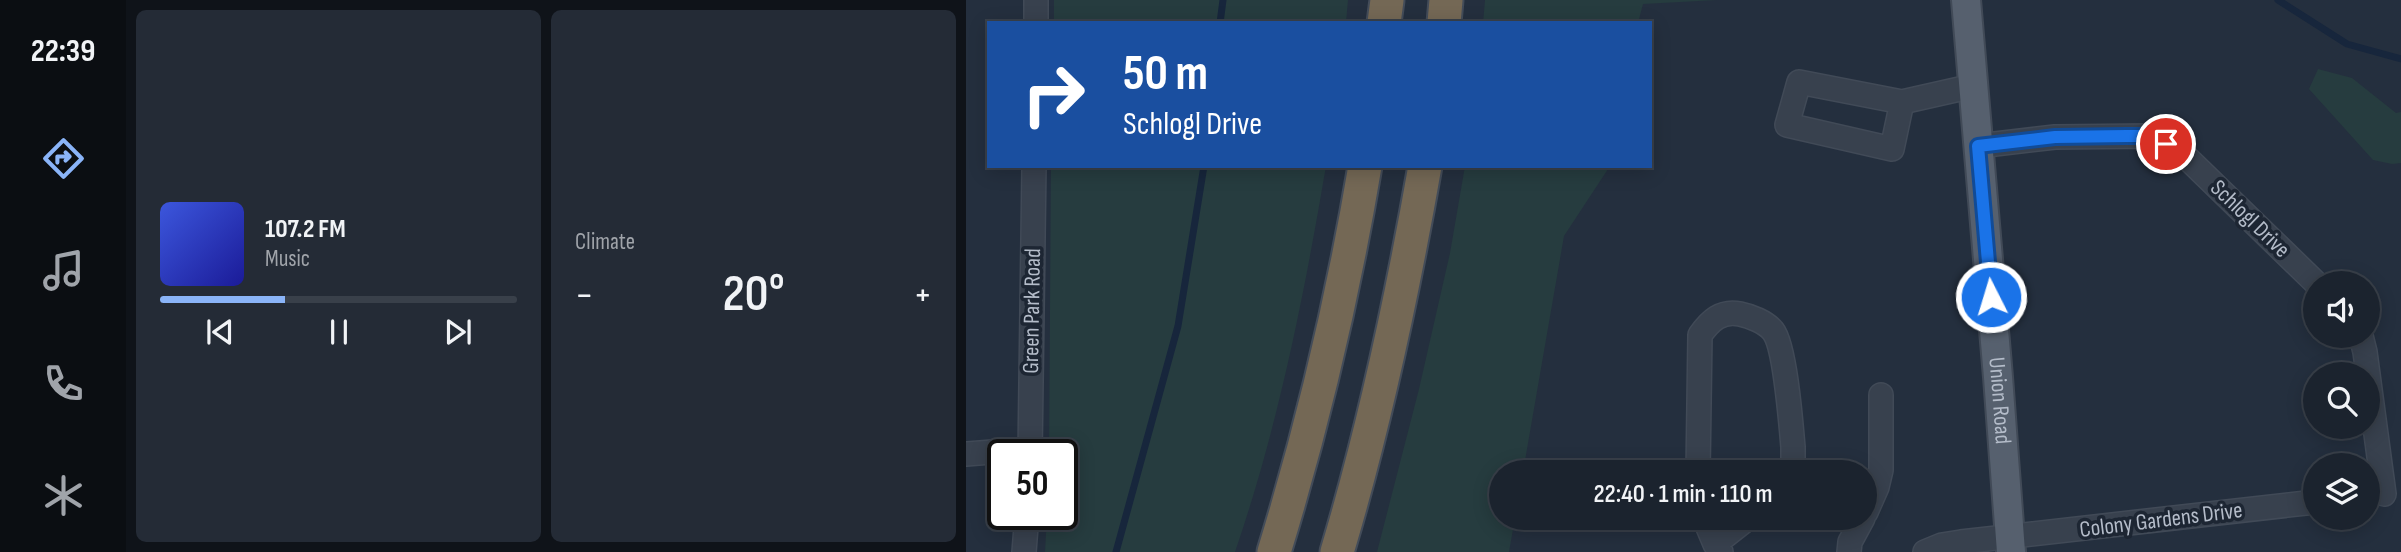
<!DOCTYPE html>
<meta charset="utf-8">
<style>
body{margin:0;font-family:"Sofia Sans Condensed",sans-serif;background:#242b36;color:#f1f3f6;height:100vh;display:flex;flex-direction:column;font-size:26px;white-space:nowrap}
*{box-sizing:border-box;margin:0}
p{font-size:23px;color:#a0a4aa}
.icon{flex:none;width:38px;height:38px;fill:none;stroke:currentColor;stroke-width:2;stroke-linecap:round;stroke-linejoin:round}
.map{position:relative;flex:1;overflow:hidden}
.panel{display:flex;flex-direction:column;gap:10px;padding:10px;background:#0f1319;width:840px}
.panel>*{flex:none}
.banner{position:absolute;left:21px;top:21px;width:665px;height:147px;border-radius:0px;box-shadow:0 4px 18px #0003,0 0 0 2px #39404a;background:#1a4fa0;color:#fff;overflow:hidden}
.controls{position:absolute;left:1337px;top:271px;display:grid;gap:14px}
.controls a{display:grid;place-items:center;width:77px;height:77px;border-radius:50%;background:#1b232e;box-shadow:0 4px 18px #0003,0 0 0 2px #39404a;font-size:35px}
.speed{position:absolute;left:21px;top:439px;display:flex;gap:14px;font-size:35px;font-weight:700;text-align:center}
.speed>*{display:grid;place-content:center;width:91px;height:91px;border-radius:50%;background:#1b232e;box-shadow:0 4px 18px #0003,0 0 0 2px #39404a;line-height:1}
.speed .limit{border:4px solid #111;border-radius:10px;background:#fff;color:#111}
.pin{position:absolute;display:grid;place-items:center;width:60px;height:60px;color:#fff;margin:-30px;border:4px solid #fff;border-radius:50%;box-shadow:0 2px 7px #0007}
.me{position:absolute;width:77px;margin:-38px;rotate:355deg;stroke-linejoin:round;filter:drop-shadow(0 0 5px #0008)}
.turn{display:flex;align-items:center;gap:24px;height:147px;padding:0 21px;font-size:32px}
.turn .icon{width:91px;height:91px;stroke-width:2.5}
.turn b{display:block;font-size:49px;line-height:60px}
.big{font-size:52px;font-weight:600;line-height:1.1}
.panel .card{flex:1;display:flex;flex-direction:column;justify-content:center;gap:10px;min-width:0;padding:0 24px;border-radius:10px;background:#242b36}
.song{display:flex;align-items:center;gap:21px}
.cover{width:84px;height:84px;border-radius:10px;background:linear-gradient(135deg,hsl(230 70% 55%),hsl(240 70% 35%))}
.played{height:7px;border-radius:4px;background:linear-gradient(90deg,#8ab4f8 35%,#39404a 35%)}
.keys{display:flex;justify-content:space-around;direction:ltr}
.heat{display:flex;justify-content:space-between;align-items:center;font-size:38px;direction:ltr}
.panel .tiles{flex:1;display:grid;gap:10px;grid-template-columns:repeat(2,1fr)}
.trip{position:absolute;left:523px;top:460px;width:388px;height:70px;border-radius:35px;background:#1b232e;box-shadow:0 4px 18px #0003,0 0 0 2px #39404a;font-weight:600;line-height:70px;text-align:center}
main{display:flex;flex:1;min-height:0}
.menu{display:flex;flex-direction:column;width:126px;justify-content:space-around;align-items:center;background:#0b0e12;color:#a0a4aa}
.menu .icon{width:49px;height:49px}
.menu .on{color:#8ab4f8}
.menu b{font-size:32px;color:#f1f3f6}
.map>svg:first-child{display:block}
</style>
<main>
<nav class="menu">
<b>22:39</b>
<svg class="icon on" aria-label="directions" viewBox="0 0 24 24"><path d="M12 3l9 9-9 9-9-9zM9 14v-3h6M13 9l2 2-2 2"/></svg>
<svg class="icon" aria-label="music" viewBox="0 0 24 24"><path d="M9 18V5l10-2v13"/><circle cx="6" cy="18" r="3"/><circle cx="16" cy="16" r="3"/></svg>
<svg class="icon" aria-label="phone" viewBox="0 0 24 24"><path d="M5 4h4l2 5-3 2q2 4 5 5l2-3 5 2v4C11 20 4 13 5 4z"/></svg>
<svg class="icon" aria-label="climate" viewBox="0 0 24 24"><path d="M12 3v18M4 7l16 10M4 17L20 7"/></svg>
</nav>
<section class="panel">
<div class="tiles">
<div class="card">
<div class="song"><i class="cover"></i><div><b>107.2 FM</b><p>Music</p></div></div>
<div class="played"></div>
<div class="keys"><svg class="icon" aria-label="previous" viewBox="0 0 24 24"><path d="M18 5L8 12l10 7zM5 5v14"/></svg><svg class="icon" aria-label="pause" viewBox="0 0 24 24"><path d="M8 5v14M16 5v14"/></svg><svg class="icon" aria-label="next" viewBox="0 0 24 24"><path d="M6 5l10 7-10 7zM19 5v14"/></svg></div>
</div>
<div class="card"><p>Climate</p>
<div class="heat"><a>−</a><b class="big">20°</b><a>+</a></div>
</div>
</div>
</section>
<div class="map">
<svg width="1435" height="552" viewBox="0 0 1435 552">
<rect width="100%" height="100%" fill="#242f3e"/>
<path fill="#263c3f" d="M 88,0 L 382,0 L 380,23 L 88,23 Z
M 519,0 L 751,0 L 677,4 L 672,23 L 517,23 Z
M 1352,69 L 1386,78 L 1430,113 L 1435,112 L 1435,163 L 1426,164 L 1407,160 L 1343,89 Z
M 85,166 L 360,166 C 338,296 312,427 269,552 L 79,552 L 81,515 L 96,514 L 96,455 L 83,455 Z
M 499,166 L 644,166 L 598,236 L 557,472 L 536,472 L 536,518 L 549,518 L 543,552 L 411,552 L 453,389 L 484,253 Z"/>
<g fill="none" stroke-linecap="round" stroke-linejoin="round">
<path stroke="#17263c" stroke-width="7" d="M 1312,0 L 1381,44 L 1435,59
M 254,23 L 257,0
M 150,552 L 212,326 L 238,166"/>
<g stroke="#414a57" stroke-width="26">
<path id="minor" d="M 70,23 L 70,0
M 936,102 L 833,82 L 821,125 L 926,149 L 936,102 L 1007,86
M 1012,146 L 1089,137 L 1185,136 L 1215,152 L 1351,284
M 1395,336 L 1399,352 L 1418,494
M 0,454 L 64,449
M 64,455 L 68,166
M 732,472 L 734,335 C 744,321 755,310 774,314 C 784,316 800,322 807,331 C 819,346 825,424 827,447 L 827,461 L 823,472
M 900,512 L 911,487 L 915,470 L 915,395
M 738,518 L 749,544 L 755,552
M 749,544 L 782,518
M 58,552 L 61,514
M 883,552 L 884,542 L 897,518
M 959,552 L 976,545 L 995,542 L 1349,502"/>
</g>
<g stroke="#414a57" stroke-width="32">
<g id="major">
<path id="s1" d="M 1000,0 L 1032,377 L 1045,552"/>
</g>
</g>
<g stroke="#434c59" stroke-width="37">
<path id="highway" d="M 418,23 L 421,0
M 478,23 L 480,0
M 308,552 C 347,425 377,297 399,166
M 371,552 C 409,425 436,297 459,166"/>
</g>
<use href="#minor" stroke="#38414e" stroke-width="23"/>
<use href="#major" stroke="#56606e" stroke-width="28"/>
<use href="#highway" stroke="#746855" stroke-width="33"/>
</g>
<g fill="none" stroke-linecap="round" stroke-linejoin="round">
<g stroke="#114b97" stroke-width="18">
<path id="route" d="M 1025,297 L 1012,146 L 1089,137 L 1161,136 L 1185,136 L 1200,144"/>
</g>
<use href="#route" stroke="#1a73e8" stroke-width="12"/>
</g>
<g text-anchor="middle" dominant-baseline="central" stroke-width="7" stroke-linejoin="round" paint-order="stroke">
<g font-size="23" fill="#b4bcc9" stroke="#1d2633">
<text transform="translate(1284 219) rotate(44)">Schlogl Drive</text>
<text transform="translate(66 311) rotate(-89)">Green Park Road</text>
<text stroke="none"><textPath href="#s1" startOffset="402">Union Road</textPath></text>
<text transform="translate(1195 520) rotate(-7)">Colony Gardens Drive</text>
</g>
</g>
</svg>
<div class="controls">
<a><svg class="icon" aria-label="sound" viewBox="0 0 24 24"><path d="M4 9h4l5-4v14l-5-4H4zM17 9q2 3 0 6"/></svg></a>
<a><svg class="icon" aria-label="search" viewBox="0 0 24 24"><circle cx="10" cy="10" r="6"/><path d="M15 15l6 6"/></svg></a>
<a><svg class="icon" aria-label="layers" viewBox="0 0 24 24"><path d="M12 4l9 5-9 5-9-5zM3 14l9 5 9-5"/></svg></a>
</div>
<div class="speed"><div class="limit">50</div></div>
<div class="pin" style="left:1200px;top:144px;background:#d93025"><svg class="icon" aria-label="arrive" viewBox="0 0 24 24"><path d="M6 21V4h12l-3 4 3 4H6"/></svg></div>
<svg class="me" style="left:1025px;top:297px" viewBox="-20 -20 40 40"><circle r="17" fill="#1a73e8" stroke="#fff" stroke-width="3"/><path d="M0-11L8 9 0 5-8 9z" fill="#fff"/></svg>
<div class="trip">22:40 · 1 min · 110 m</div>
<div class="banner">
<div class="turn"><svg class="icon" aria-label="right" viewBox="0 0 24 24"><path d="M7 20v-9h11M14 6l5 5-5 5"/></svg><div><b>50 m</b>Schlogl Drive</div></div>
</div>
</div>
</main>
